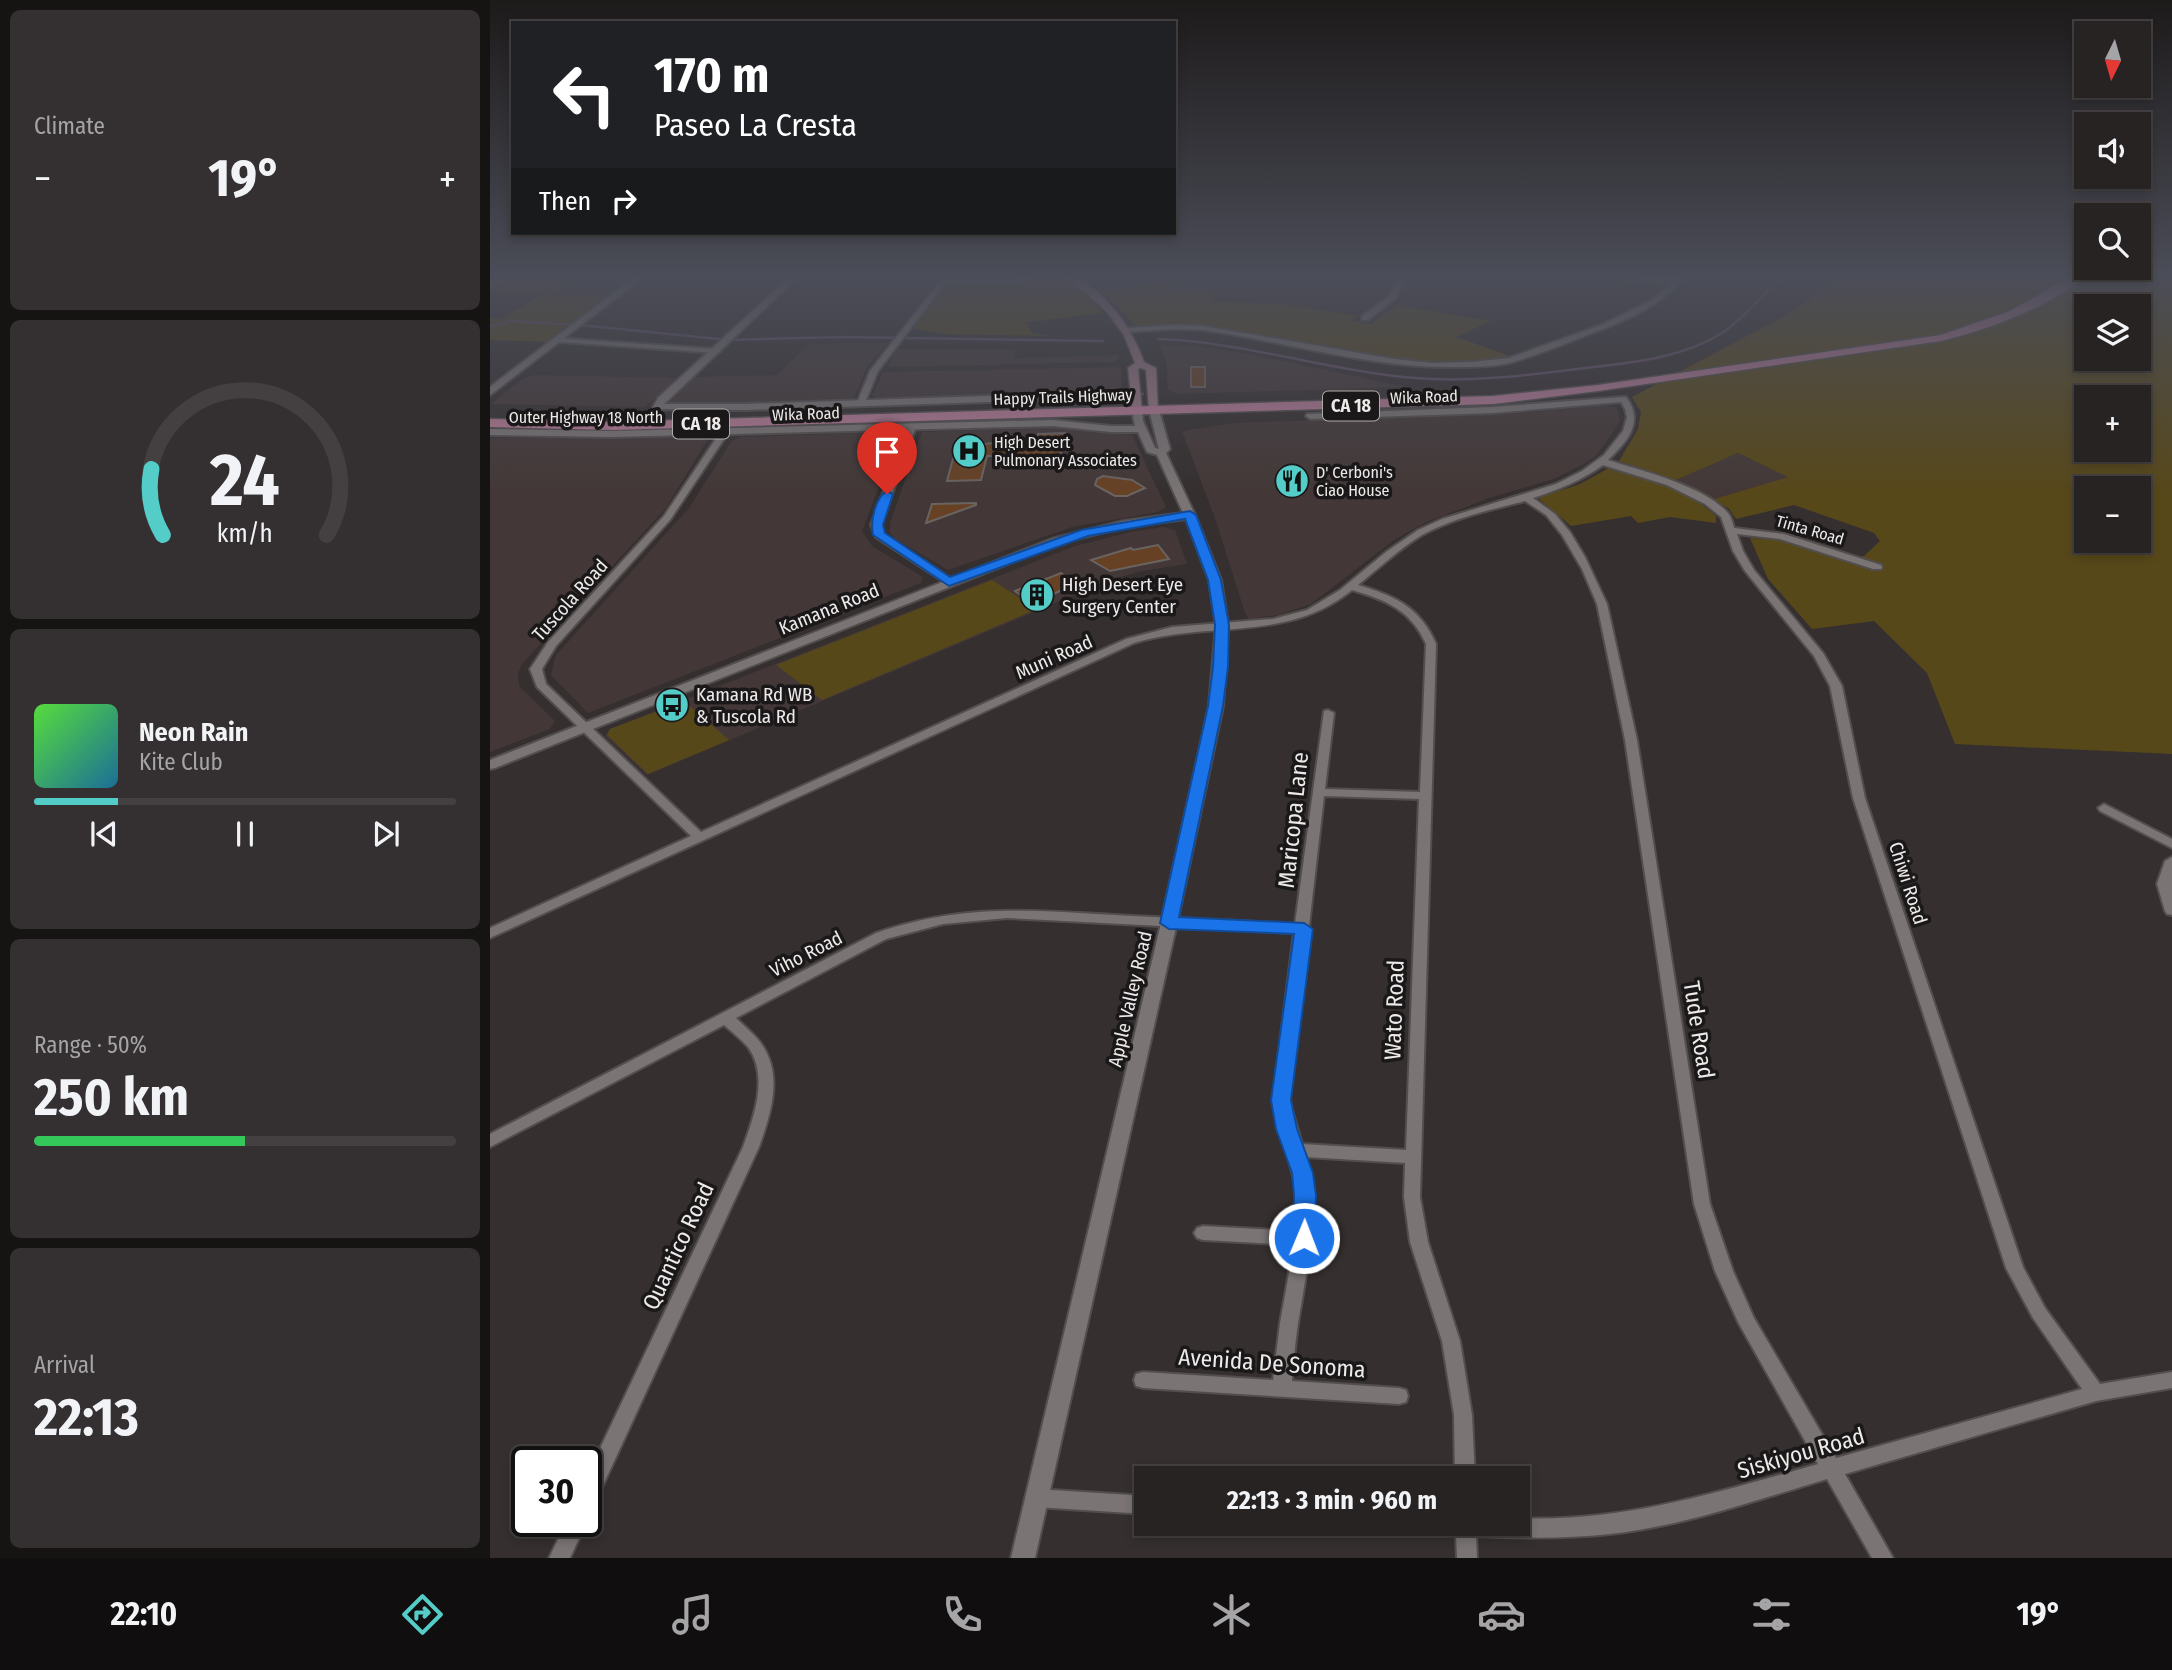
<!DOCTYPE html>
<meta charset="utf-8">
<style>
body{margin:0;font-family:"Fira Sans Condensed",sans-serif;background:#342f30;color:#f1f3f6;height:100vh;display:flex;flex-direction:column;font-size:26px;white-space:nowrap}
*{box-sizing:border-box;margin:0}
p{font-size:23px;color:#a5a4a6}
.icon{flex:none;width:38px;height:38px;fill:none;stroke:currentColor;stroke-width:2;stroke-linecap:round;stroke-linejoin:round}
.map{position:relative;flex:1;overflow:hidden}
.side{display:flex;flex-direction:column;gap:10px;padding:10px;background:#161313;width:490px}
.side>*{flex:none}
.guide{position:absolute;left:21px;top:21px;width:665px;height:214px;border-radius:0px;box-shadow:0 4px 10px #0003,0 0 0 2px #444041;background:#202124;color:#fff;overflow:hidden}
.needle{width:46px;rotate:185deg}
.tools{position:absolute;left:1584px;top:21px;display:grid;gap:14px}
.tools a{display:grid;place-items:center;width:77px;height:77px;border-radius:0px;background:#282323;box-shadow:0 4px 10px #0003,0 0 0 2px #444041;font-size:35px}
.speed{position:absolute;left:21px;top:1446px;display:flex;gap:14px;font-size:35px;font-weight:700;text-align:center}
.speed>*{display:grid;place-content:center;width:91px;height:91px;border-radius:50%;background:#282323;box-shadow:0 4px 10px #0003,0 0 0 2px #444041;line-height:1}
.speed .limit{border:4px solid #111;border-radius:10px;background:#fff;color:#111}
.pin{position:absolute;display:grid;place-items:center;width:60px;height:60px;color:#fff;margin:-72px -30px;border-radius:50% 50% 50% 0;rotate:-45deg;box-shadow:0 0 7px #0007}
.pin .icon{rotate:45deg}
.me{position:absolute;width:77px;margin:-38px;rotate:1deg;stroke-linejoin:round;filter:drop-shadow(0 0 5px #0008)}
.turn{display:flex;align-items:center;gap:24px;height:147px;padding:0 28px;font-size:32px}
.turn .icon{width:91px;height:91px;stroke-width:2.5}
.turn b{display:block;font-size:49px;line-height:60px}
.then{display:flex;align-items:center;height:66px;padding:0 28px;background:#0003;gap:14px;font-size:26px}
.big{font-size:52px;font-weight:700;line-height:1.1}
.side .card{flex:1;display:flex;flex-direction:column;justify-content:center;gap:10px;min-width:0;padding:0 24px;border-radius:10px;background:#342f30}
.side .dial{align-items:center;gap:0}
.dial svg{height:182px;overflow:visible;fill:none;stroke:#444041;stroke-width:7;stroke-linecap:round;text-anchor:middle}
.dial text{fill:#f1f3f6;stroke:none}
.song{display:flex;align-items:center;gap:21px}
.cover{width:84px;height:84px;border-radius:10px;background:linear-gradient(135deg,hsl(110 70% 55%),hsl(200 70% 35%))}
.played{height:7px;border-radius:4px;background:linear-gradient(90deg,#54cdc8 20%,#444041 20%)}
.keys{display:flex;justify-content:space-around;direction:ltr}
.heat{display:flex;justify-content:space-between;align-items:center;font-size:38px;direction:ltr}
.charge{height:10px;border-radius:5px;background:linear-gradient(90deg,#34c759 50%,#444041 0)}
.trip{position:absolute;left:644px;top:1466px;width:396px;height:70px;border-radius:0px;background:#282323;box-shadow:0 4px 10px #0003,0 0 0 2px #444041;font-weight:700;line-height:70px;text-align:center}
.dock{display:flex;height:112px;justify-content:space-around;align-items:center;background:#100e0e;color:#a5a4a6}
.dock .icon{width:49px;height:49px}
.dock .selected{color:#54cdc8}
.dock b{font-size:32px;color:#f1f3f6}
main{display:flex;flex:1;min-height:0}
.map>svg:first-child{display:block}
</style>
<main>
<section class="side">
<div class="card"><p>Climate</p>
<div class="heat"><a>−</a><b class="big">19°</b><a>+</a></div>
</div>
<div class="card dial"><svg viewBox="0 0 100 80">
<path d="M14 69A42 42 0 1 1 86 69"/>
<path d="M14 69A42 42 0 0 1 9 40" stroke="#54cdc8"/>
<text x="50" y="56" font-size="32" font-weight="700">24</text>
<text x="50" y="72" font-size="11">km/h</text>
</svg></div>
<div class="card">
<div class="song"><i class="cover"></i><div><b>Neon Rain</b><p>Kite Club</p></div></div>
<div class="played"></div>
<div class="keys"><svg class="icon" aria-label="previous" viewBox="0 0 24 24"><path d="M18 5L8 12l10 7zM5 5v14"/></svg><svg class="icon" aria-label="pause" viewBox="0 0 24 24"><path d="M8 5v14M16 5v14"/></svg><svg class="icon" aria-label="next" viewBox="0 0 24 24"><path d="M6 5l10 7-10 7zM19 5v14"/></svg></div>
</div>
<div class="card"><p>Range · 50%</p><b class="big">250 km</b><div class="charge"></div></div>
<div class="card"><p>Arrival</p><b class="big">22:13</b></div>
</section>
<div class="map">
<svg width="1682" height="1558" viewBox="0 0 1682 1558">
<rect width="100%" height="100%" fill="#352f2f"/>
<path fill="#433837" d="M 397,343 L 376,369 L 364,398 L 356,401 L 177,404 L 205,377 L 287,375 L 319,344 Z
M 669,345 L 707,346 L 760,354 L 916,387 L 688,394 L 678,390 L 676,359 Z
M 407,349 L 525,349 L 524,358 L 629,355 L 629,359 L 625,362 L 397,367 Z
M 631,367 L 632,391 L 625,393 L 390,399 L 382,396 L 393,372 Z
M 44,375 L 189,378 L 155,407 L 1,404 L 34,378 Z
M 1117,405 L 1127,408 L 1130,421 L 1107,455 L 1094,464 L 1064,479 L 999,498 L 937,522 L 904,540 L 821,604 L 788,615 L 759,619 L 755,613 L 725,518 L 692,431 L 744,423 L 1023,414 Z
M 573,427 L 642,435 L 676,507 L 668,512 L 582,527 L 458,570 L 405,539 L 400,533 L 400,523 L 432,432 Z
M 403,432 L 409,434 L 372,531 L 382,546 L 433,577 L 431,583 L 98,713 L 61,675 L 66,655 L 199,508 L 241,442 L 250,437 Z
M 216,437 L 218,439 L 176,508 L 32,664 L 28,673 L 29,686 L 65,721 L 60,729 L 0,752 L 0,438 Z
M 1248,453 L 1299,477 L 1224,499 L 1186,480 Z
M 674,527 L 685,530 L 697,564 L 652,571 L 620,580 L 157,775 L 115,736 L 120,729 L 585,546 L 641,532 Z"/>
<path fill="#57481a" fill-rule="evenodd" d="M 29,276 L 87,276 L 62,295 L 118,297 L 61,342 L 0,340 L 0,318 L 10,319 L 52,295 L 0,293 L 0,286 Z
M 1353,276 L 1682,276 L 1682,754 L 1465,744 L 1437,673 L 1384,621 L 1322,629 L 1278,579 L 1260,538 L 1290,540 L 1350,560 L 1374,556 L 1390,541 L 1384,533 L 1304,505 L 1246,519 L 1239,509 L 1224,499 L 1298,477 L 1248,453 L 1186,480 L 1129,461 L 1148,429 L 1151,412 L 1142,397 L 1293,317 ZM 1596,306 L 1648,306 L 1648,359 L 1596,359 ZM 1596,397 L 1648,397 L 1648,450 L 1596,450 ZM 1596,488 L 1648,488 L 1648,541 L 1596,541 Z
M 561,279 C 582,280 599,298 613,313 L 536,322 L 542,333 L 560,336 L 457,334 L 417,328 L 450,290 L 459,285 Z
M 664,284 L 674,284 L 691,291 L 724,292 L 722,301 L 803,305 L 867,316 L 861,321 L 881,324 L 907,305 L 1000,321 L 966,337 L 1020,356 C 934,382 818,341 731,328 C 705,324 678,325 651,327 L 646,326 L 612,292 Z
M 1119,468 C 1157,476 1197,490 1226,516 L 1226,523 L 1180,517 L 1148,523 L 1141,516 L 1081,526 L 1048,498 L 1090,484 Z
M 502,580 L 547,609 L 332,700 L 286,665 Z
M 194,701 L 239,740 L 158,774 L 117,735 L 120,729 Z"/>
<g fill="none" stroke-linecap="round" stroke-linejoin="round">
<path stroke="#614e65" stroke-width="2.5" d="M 0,326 L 21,321 L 90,325 L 238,340 L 353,337 L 613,341
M 668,339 C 755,342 838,371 925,378 C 985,383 1045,374 1104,367 C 1147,362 1194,357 1232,333 C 1255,318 1272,294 1294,276"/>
</g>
<path fill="#674124" stroke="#696461" stroke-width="2" d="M 701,367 L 715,367 L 715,387 L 701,387 Z
M 575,433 L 570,459 L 522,460 L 523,456 L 497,456 L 491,480 L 457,481 L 466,448 L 502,443 L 536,444 L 538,438 L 547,438 L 548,434 Z
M 613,476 L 642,480 L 655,488 L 637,496 L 625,496 L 605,485 L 607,479 Z
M 486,503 L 486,505 L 436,523 L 442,504 Z
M 668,545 L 679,559 L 620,571 L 601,560 L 641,548 L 643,550 Z
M 571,573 L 587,583 L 542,604 L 525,591 Z"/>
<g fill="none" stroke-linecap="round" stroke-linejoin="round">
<g stroke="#534e4e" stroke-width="4">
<path id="minor" d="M 17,276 L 26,276 L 0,286 L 0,282 Z
M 549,276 L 566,276 L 526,283 L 456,282 L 388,371 L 374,405 L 368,405 L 367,403 L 380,371 L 452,279 L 526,279 Z
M 909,276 L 915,276 L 906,298 L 878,320 L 872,320 L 872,316 L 900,295 Z
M 1119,276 L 1186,279 L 1188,276 L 1195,276 C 1173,305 1137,320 1103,333 C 1077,343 1050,354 1023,362 C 1005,367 983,367 965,367 C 880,368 797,342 713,330 L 685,329 L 638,332 L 634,330 L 638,328 L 685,325 L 713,326 L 904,359 L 942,363 L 981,362 L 1019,358 L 1111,325 L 1160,301 L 1183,283 L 1122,278 Z
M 67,338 L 227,349 L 231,351 L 227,353 L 70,342 L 67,342 Z
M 1133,397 L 1136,397 C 1155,422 1137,442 1118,460 C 1153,471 1214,486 1238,513 C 1241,517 1243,523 1244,528 L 1294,534 L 1391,565 L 1392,567 L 1391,569 L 1383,569 L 1290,539 L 1247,534 L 1253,551 L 1264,570 L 1333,653 L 1352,686 L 1375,798 L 1533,1267 L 1555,1308 L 1610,1384 L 1682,1372 L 1682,1388 L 1606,1401 L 1355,1474 L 1403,1558 L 1382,1558 L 1337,1479 C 1266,1500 1194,1526 1120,1534 C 1075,1539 1031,1538 986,1536 L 987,1558 L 967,1558 L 966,1535 L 945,1534 L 938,1531 L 935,1524 L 1027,1524 L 1027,1518 C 1131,1523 1229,1492 1328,1464 L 1248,1322 L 1225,1271 L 1204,1204 L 1135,740 L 1107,604 L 1092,569 L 1072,535 L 1056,515 L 1035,501 C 1000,510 963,518 932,535 C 909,549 889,568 868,585 C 905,596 930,607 946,644 L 930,1197 L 938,1242 L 970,1341 L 982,1415 L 985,1479 L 965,1479 L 964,1415 L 952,1341 L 920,1242 L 914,1197 L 915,1163 L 816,1157 C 830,1208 819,1255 811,1306 C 806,1331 804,1356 802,1381 L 909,1388 L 916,1390 L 918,1396 L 916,1402 L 909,1404 L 653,1388 L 646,1386 L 644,1380 L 646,1374 L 653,1372 L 783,1380 L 790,1323 L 804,1245 L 713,1240 L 707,1238 L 704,1233 L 707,1228 L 713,1226 L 806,1231 L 805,1183 L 783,1100 L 804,933 L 517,918 L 453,924 L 396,939 L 246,1018 C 254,1026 263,1033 270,1042 C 294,1074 281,1113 269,1147 L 103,1507 L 96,1509 L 96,1478 L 253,1147 C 264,1117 279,1076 258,1047 C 251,1039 242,1032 234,1025 L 0,1147 L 0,1134 L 386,933 C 471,904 536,910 624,915 C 684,918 745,921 805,924 L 834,711 L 838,710 L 844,713 L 835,789 L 930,792 L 936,644 C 921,610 896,600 862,590 C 797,643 720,620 644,643 L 0,938 L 0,928 L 201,836 L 47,687 L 40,669 L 58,642 L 174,516 L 231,431 L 238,433 L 180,520 L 66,646 L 52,669 L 56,684 L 211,832 L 636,639 L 682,627 L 783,619 L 817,610 L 850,590 L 896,552 L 928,530 L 952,519 L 1066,484 L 1092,471 L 1114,455 L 1133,431 L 1137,417 L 1135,409 L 1131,402 L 1003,413 L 820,419 L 816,416 L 817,414 L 1003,407 ZM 1113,465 L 1177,485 L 1215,504 L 1231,517 L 1243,551 L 1255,571 L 1324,656 L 1340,686 L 1363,798 L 1516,1268 L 1543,1318 L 1592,1389 L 1346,1458 L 1264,1318 L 1243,1271 L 1220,1204 L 1147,740 L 1117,604 L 1095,557 L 1080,532 L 1065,514 L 1043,498 C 1068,490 1092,480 1113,465 ZM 834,796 L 929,799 L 916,1150 L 812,1144 L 799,1100 L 818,932 L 821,929 L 819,926 Z
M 422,424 L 426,427 L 391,525 L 393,534 L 463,580 L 464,582 L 459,585 L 386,537 L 381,525 L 418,427 Z
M 1614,804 L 1682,839 L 1682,848 L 1610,811 L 1608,808 Z
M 1682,857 L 1682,915 L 1677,914 L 1675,911 L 1667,884 L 1675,861 Z
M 546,1489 L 656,1496 L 656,1514 L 546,1507 L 539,1505 L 536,1498 L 539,1491 Z
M 96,1519 L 97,1521 L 80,1558 L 59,1558 L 77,1521 L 96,1521 Z"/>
</g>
<g stroke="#534e4e" stroke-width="4">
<path id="tertiary" d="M 146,276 L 155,276 L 0,395 L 0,387 Z
M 301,276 L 309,276 L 174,404 L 255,404 L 647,391 L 652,394 L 647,397 L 255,410 L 165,409 L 163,407 L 168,398 Z
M 664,407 L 669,410 L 680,449 L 676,453 L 705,515 L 731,580 L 738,625 L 733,706 L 687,923 L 545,1558 L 521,1558 L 671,923 L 719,706 L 726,625 L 719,580 L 696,519 L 634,527 L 570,543 L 5,768 L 0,769 L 0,760 L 562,539 L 634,521 L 693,513 L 667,455 L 657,452 L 648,432 L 621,432 L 563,426 L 122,437 L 0,435 L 0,429 L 122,431 L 563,420 L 621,426 L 645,426 L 642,411 L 647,408 L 652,411 L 653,421 L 665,448 L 669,449 L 659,410 Z"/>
</g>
<g stroke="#534e4e" stroke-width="3">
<path id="secondary" d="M 569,276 C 608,276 643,329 654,362 L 666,368 L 668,412 L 659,410 L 656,370 L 651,368 L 648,369 L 652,411 L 643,413 L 638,368 L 645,363 L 634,335 L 618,313 L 597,294 Z"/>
</g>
<g stroke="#534e4e" stroke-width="3">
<path id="primary" d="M 1583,276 L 1595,276 C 1561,307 1496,330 1451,341 L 1108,391 L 1003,404 L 123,430 L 0,427 L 0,419 L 123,422 L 1003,396 L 1108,385 L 1451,335 L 1520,311 Z"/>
</g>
<use href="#minor" fill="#7a7474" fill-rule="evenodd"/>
<use href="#tertiary" fill="#7a7474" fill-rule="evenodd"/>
<use href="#secondary" fill="#977784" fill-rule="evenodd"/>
<use href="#primary" fill="#b57a95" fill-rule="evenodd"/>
</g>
<linearGradient id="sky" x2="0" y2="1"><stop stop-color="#1d1a1a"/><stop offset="0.56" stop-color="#4b4d58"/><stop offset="1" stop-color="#4b4d58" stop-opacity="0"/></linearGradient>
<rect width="1682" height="494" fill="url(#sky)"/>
<path fill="#1a73e8" stroke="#114b97" stroke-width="2" d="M 397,491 L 403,494 L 393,525 L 395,533 L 460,577 L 591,530 L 700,511 L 706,515 L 731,580 L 739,625 L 738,667 L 733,706 L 689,917 L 814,923 L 823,929 L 801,1100 L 807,1129 L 823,1173 L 826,1195 L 825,1238 L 822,1244 L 814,1247 L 806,1244 L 803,1238 L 804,1195 L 802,1173 L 786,1129 L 781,1100 L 804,934 L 679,929 L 670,923 L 718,706 L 723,667 L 725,625 L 718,580 L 695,519 L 598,536 L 459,586 L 383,535 C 380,523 385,497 397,491 Z"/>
<defs>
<g id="hospital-disc" transform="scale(1.75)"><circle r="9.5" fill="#54cdc8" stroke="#1a1818"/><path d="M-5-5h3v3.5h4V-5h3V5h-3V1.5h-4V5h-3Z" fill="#111"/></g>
<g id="restaurant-disc" transform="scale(1.75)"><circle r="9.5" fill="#54cdc8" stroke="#1a1818"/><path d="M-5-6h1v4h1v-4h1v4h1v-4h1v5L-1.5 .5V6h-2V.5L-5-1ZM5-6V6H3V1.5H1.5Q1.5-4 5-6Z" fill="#111"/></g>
<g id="building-disc" transform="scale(1.75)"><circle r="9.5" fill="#54cdc8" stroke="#1a1818"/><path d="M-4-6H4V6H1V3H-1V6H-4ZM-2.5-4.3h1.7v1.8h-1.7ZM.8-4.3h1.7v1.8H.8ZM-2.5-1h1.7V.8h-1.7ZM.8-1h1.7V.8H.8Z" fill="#111"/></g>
<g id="bus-disc" transform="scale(1.75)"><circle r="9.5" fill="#54cdc8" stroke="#1a1818"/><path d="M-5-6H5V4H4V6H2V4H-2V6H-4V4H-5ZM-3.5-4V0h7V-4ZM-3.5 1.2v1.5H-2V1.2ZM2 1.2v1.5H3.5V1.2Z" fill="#111"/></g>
</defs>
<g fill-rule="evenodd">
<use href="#hospital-disc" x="479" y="451"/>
<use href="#restaurant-disc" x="802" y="481"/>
<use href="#building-disc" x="547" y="595"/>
<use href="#bus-disc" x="182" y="705"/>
</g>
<g text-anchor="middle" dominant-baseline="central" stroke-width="7" stroke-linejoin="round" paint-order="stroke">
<g font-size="16" fill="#eeeaea" stroke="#1a1818">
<text transform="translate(573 397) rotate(-2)">Happy Trails Highway</text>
<text transform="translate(934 397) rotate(-2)">Wika Road</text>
<text transform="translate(316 414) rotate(-2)">Wika Road</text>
<text x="96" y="417">Outer Highway 18 North</text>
<text transform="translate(1320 530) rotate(16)">Tinta Road</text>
</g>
<g font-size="16" fill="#eeeaea" stroke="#1a1818" text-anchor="start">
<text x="504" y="442">High Desert<tspan x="504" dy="18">Pulmonary Associates</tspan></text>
<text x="826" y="472">D' Cerboni's<tspan x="826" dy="18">Ciao House</tspan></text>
</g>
<g fill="#1a1818" stroke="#aeabab" stroke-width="2">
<rect x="833" y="391.5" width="56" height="29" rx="5"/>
<rect x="183" y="409.5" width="56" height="29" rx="5"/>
</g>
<g font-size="18" font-weight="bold" fill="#eeeaea">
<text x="861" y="406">CA 18</text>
<text x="211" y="424">CA 18</text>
</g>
<g font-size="19" fill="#eeeaea" stroke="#1a1818" text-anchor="start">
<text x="572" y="584">High Desert Eye<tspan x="572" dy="22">Surgery Center</tspan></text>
<text x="206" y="694">Kamana Rd WB<tspan x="206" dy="22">&amp; Tuscola Rd</tspan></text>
</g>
<g font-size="19" fill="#eeeaea" stroke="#1a1818">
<text transform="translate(80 600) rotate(-48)">Tuscola Road</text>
<text transform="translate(339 609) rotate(-22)">Kamana Road</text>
<text transform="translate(564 657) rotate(-24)">Muni Road</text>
<text transform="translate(1418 883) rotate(72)">Chiwi Road</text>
<text transform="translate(316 954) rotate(-27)">Viho Road</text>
<text transform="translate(640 999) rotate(-77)">Apple Valley Road</text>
</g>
<g font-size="23" fill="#eeeaea" stroke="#1a1818">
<text transform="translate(803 820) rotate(-84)">Maricopa Lane</text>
<text transform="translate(904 1010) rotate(-88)">Wato Road</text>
<text transform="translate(1209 1030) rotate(81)">Tude Road</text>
<text transform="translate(188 1246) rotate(-65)">Quantico Road</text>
<text transform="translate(782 1363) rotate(4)">Avenida De Sonoma</text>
<text transform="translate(1311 1453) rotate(-16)">Siskiyou Road</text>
</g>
</g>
</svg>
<div class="tools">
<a><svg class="needle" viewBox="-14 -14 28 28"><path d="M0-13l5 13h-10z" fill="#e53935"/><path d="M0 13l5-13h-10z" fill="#a5a4a6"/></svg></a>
<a><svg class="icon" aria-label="sound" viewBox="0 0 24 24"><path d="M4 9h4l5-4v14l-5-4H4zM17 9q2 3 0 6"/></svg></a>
<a><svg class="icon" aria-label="search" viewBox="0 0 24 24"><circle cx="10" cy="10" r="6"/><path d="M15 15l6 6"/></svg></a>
<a><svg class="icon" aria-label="layers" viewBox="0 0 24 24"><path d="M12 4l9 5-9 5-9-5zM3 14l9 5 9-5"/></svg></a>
<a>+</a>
<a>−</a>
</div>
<div class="speed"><div class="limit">30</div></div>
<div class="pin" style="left:397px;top:494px;background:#d93025"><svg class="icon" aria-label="arrive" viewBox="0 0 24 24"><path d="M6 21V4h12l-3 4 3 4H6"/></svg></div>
<svg class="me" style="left:814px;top:1238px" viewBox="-20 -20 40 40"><circle r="17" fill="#1a73e8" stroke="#fff" stroke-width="3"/><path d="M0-11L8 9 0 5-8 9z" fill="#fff"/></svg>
<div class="trip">22:13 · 3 min · 960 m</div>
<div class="guide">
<div class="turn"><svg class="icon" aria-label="left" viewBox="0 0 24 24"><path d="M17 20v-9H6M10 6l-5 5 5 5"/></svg><div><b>170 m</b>Paseo La Cresta</div></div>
<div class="then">Then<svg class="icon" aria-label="right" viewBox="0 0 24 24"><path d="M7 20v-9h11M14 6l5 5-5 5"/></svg></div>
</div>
</div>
</main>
<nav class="dock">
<b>22:10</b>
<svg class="icon selected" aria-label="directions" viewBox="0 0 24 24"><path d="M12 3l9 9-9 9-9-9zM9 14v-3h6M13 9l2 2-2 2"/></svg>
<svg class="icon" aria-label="music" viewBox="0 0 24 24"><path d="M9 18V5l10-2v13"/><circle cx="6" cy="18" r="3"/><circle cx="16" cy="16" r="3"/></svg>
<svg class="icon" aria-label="phone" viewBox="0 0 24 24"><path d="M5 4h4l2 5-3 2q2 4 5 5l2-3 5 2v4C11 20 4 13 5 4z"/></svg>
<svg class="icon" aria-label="climate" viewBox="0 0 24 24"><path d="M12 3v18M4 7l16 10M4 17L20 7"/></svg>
<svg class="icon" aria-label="car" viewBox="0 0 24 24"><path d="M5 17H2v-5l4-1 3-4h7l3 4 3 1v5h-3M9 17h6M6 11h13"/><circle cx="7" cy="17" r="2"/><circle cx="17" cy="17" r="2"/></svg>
<svg class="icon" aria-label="filters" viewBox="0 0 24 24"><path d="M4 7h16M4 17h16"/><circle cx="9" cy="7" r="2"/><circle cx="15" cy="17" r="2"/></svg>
<b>19°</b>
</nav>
